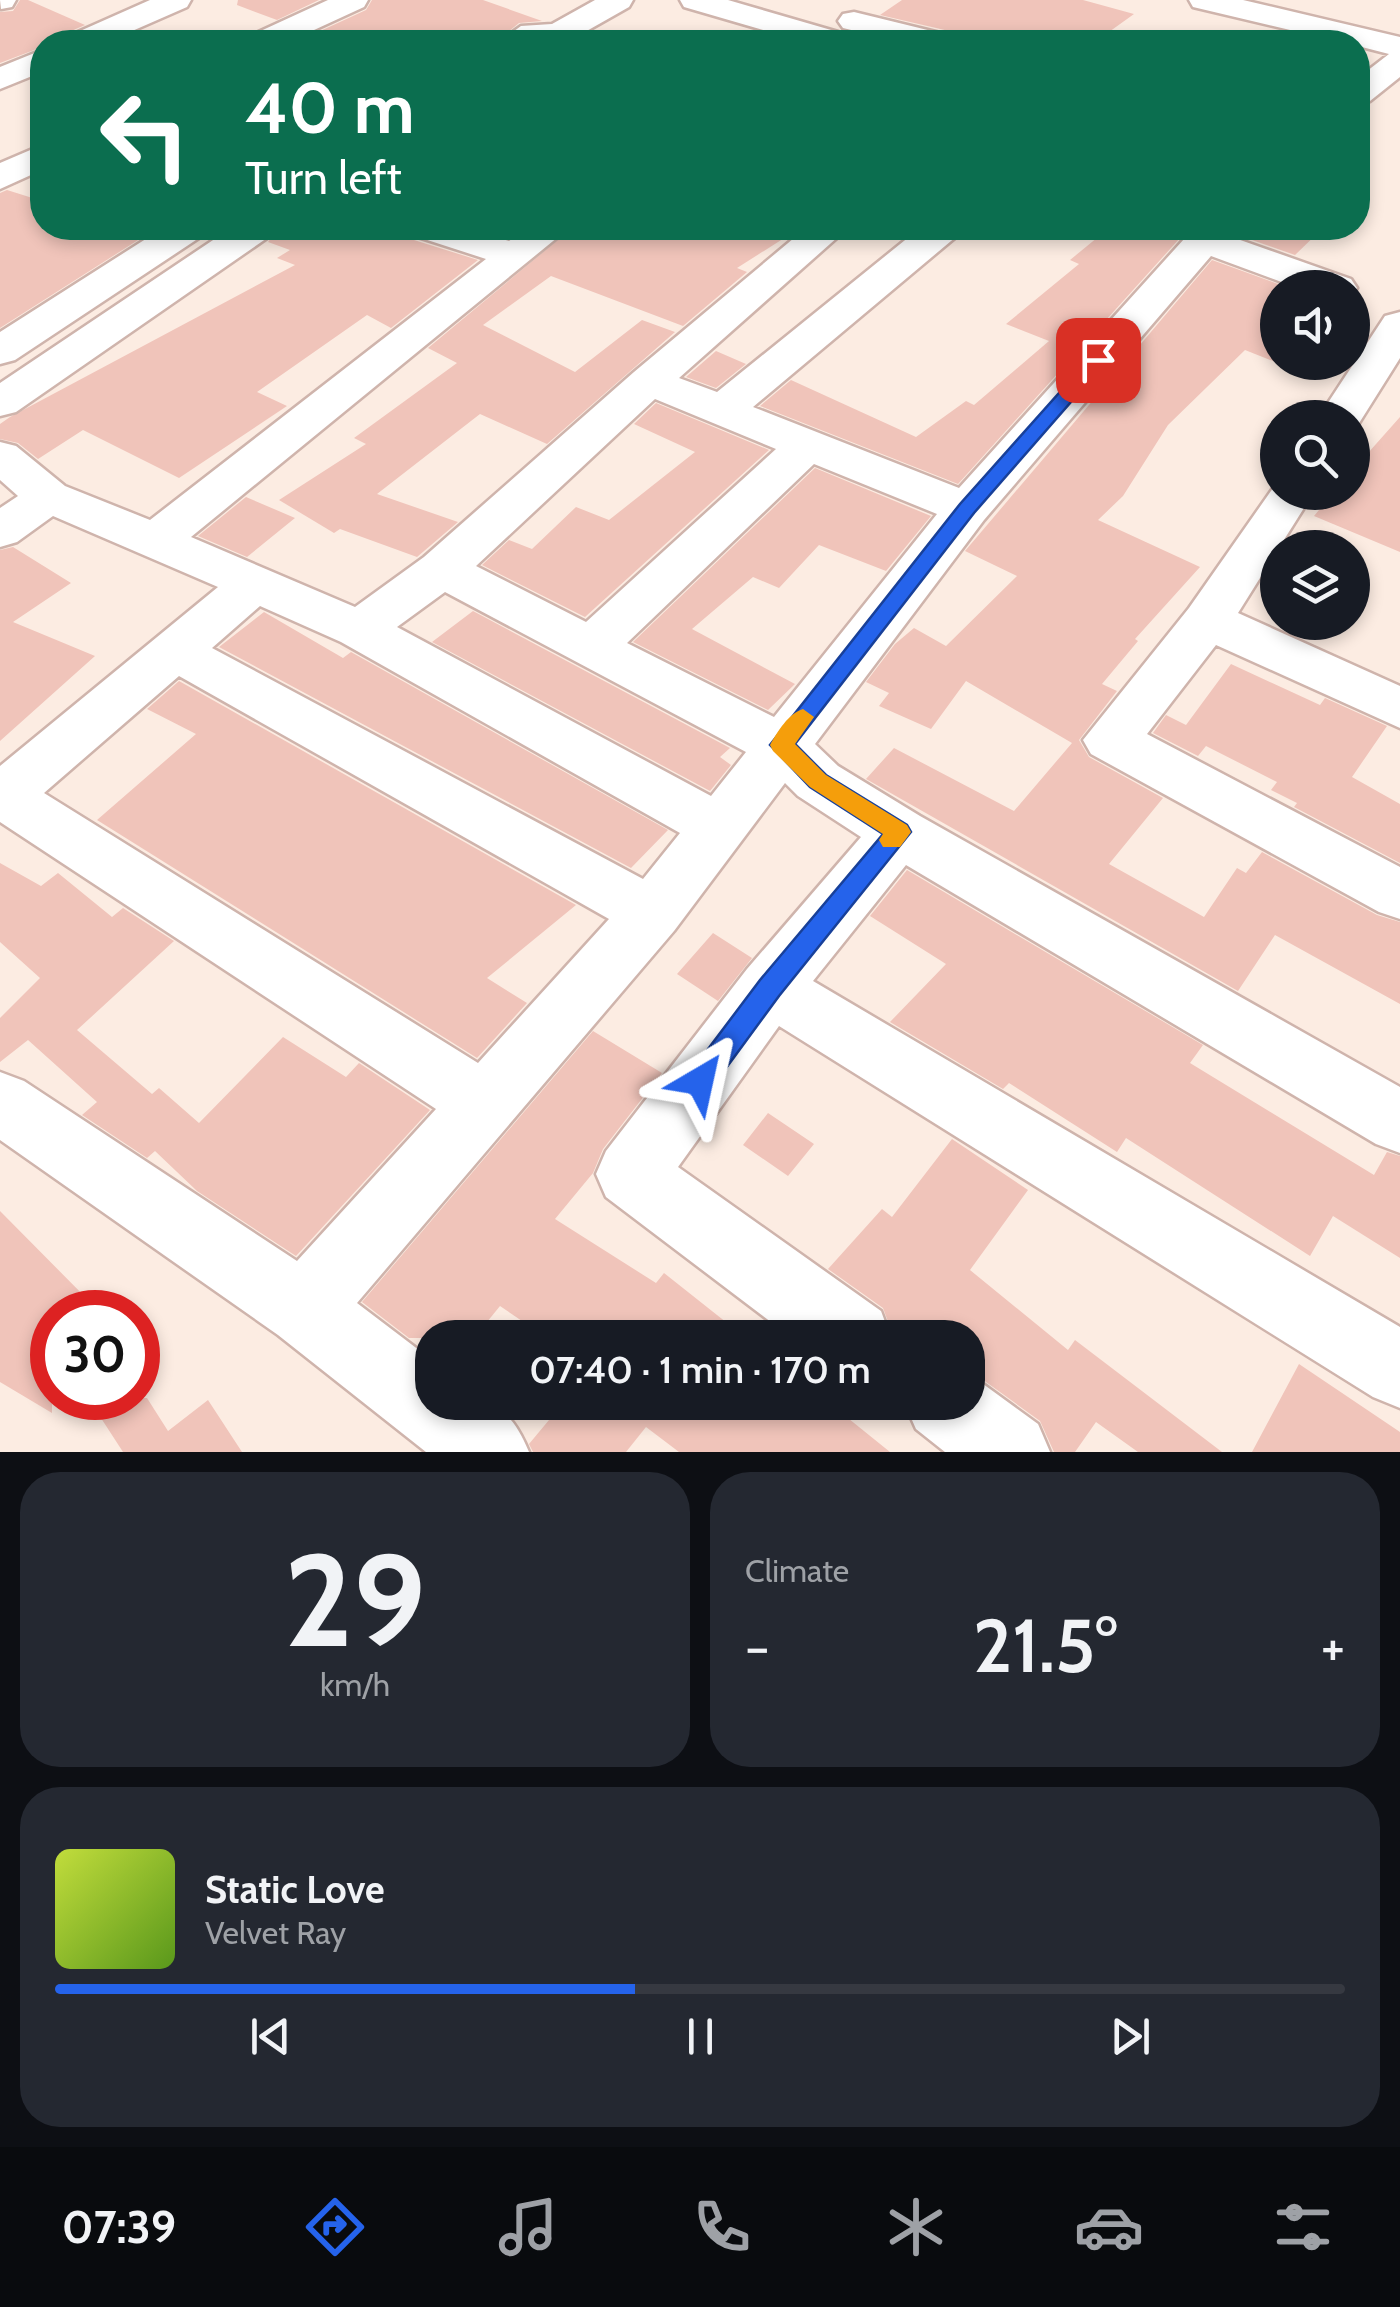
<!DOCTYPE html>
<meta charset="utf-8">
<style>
body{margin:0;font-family:Cabin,sans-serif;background:#242831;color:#f1f3f6;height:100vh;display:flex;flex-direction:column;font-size:38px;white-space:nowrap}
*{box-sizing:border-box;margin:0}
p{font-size:32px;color:#9ea1a6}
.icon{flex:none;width:55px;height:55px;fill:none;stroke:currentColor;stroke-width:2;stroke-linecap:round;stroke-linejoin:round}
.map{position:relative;height:1452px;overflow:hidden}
.side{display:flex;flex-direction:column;gap:20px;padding:20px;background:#0d0f14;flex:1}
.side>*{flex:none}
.banner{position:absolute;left:30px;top:30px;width:1340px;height:210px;border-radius:40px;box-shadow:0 5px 15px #0003;background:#0b6e4f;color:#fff;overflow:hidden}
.tools{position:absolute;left:1260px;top:270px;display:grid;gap:20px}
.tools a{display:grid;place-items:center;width:110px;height:110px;border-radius:50%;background:#171b24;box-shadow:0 5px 15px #0003;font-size:50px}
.speed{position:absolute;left:30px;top:1290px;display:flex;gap:20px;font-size:50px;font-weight:700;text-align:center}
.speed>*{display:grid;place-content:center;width:130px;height:130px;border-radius:50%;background:#171b24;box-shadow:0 5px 15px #0003;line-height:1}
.speed .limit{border:15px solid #d22;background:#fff;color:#111}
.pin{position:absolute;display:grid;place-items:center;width:85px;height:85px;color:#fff;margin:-42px;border-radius:20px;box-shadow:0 5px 15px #0006}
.me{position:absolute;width:110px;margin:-55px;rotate:36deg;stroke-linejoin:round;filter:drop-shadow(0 0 8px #0008)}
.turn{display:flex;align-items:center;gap:35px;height:210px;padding:0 50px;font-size:45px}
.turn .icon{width:130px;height:130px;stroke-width:2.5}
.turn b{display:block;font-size:70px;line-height:85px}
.big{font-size:75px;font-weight:600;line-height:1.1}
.side .card{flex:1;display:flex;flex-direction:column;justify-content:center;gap:15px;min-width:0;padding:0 35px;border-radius:40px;background:#242831}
.side .dial{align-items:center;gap:0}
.dial b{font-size:130px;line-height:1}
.song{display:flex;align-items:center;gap:30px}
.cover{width:120px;height:120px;border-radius:15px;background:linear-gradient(135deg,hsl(70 70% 55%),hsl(90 70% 35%))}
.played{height:10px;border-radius:5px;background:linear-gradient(90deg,#2563eb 45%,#363941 45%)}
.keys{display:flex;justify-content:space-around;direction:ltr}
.heat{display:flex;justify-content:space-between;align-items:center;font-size:55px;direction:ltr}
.side .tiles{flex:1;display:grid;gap:20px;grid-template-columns:1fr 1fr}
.card:last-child{grid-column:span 2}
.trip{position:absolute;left:415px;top:1320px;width:570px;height:100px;border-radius:40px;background:#171b24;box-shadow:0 5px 15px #0003;font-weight:600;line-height:100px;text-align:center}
.dock{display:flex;height:160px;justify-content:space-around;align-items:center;background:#090b0e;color:#9ea1a6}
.dock .icon{width:70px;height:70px}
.dock .current{color:#2563eb}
.dock b{font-size:45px;color:#f1f3f6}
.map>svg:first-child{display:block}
</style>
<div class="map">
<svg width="1400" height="1452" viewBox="0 0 1400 1452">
<rect width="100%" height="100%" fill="#fcece2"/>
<path fill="#f0c4ba" d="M 20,0 L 28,0 L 85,25 L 69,32 L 62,42 L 42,42 L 42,47 L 0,63 L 0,12 L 13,11 Z
M 238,0 L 319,0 L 277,20 L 237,5 Z
M 372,0 L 483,0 L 542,21 L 519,23 L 496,42 L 341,42 L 316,33 L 366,10 Z
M 902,0 L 1083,0 L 1134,14 L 1095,42 L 957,42 L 949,31 L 880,15 Z
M 7,190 L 42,201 L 42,228 L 157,228 L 0,328 L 0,193 Z
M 279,228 L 406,228 L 414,240 L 478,260 L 391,328 L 367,315 L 257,392 L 287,406 L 179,478 L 83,430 L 38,459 L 18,443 L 0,439 L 0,424 L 10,417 L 295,265 L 277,258 L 290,250 L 268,242 Z
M 572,228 L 800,228 L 737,268 L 747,272 L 683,326 L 551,276 L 483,325 L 575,372 L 642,320 L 675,332 L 547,444 L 480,414 L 377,494 L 458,522 L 417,557 L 340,529 L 334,533 L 279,500 L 366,444 L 354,438 L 457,363 L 428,348 Z
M 1109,228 L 1189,228 L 958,484 L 760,406 L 791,380 L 916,437 L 966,401 L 974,405 L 1049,341 L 1006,324 L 1079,264 L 1070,260 Z
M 1238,228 L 1323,228 L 1295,255 L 1235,234 Z
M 1212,260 L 1278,284 L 1278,363 L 1245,350 L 1168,425 L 1123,496 L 1098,520 L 1200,567 L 1135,639 L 1138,641 L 1102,684 L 1117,691 L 1079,740 L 1089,757 L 1163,798 L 1109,864 L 1204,917 L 1237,868 L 1246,873 L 1262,852 L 1377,915 L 1400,922 L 1400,1004 L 1275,935 L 1238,991 L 866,779 L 894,748 L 1014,811 L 1072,743 L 966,681 L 931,729 L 879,706 L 889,693 L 866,682 L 895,644 L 914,628 L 946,646 L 1017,576 L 965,551 Z
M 716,351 L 746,364 L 716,388 L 686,377 Z
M 656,403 L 769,450 L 585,617 L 482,565 L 509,540 L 532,549 L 576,507 L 609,520 L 695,452 L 634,424 Z
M 1400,417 L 1400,552 L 1314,516 L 1334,492 L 1352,492 L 1352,471 Z
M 815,468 L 931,516 L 886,571 L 819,545 L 779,588 L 753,577 L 692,629 L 795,684 L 768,710 L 633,642 Z
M 246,497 L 295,518 L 247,557 L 198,536 Z
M 13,547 L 71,583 L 13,622 L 95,656 L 0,741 L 0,550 Z
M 473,611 L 730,748 L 720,757 L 731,765 L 710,791 L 432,642 Z
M 264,612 L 343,658 L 351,652 L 668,830 L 631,868 L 219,647 Z
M 1231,664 L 1320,705 L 1325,698 L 1387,726 L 1352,777 L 1400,804 L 1400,863 L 1294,807 L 1297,803 L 1271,790 L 1277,782 L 1206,746 L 1198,756 L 1153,733 L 1166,715 L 1186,725 Z
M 179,681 L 576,905 L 487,978 L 527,1003 L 477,1058 L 97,820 L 196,734 L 147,709 Z
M 0,863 L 41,886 L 58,873 L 112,917 L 123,908 L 174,941 L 77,1030 L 152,1094 L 159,1088 L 199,1123 L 283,1037 L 346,1077 L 359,1063 L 430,1110 L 296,1256 L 197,1191 L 155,1151 L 147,1158 L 82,1115 L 97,1102 L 28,1040 L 0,1062 L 0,1018 L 40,978 L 0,942 Z
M 907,870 L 1203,1045 L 1190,1063 L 1374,1175 L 1387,1152 L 1400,1156 L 1400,1258 L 1333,1216 L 1310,1256 L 1126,1138 L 1117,1152 L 1009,1083 L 1003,1089 L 890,1022 L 946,964 L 870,916 Z
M 713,933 L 752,958 L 718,1001 L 677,974 Z
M 593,1031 L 662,1073 L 603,1149 L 593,1173 L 555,1219 L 656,1283 L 664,1273 L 746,1338 L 547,1338 L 500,1306 L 474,1338 L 409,1338 L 362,1302 Z
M 768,1113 L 814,1144 L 788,1176 L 743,1145 Z
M 952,1139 L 1028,1190 L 970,1270 L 1068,1350 L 1075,1340 L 1222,1452 L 1138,1452 L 1096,1422 L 1075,1452 L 1054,1452 L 1040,1421 L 968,1369 L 968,1338 L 894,1338 L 883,1308 L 828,1269 L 882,1209 L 892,1217 Z
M 0,1211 L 100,1312 L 52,1312 L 52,1413 L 0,1382 Z
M 1299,1364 L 1400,1432 L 1400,1452 L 1252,1452 Z
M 88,1398 L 147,1398 L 168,1431 L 208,1400 L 242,1452 L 123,1452 Z
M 564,1402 L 828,1402 L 890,1452 L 679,1452 L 646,1427 L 626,1452 L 533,1452 L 529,1444 Z"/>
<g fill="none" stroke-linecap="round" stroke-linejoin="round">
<g stroke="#cfb4ac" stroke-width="5">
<path id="minor" d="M 0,0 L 16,0 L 12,7 L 1,9 Z
M 150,0 L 191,0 L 187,7 L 107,42 L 66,42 L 71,35 Z
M 328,0 L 368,0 L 364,7 L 288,42 L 247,42 L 252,35 Z
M 595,0 L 633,0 L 629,7 L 569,41 L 499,42 L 521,26 L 552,24 Z
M 680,0 L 728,0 L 838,32 L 843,39 L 841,42 L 804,42 L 684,7 Z
M 1189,0 L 1243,0 L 1400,37 L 1400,77 L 1370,101 L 1358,104 L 1358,78 L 1389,54 L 1358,46 L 1358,42 L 1341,42 L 1193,7 Z
M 854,12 L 948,35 L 953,42 L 901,42 L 843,28 L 838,21 L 843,14 Z
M 42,50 L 42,72 L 0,89 L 0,67 Z
M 42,145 L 42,170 L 0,189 L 0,163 Z
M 163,228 L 207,228 L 202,236 L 15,360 L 0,364 L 0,332 Z
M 231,228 L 275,228 L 270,236 L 16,412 L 0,416 L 0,383 Z
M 410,228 L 467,228 L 509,241 L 527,228 L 569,228 L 191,537 L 355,607 L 424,557 L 634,372 L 806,228 L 848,228 L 679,378 L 717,392 L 920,228 L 962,228 L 957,236 L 753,407 L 959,488 L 1194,228 L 1234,228 L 1229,236 L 1351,279 L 1357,288 L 1352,295 L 1352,288 L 1298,288 L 1211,256 L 984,520 L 815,744 L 838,766 L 920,816 L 1400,1087 L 1400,1153 L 1376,1144 L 906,865 L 813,981 L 1400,1327 L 1400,1408 L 1373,1397 L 779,1026 L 678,1167 L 881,1311 L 891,1338 L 792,1338 L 606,1197 L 596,1174 L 606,1151 L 747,969 L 861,837 L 798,796 L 785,783 L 674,931 L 357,1303 L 432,1360 L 432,1402 C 486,1402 506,1397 529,1452 L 426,1452 L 278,1335 L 0,1140 L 0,1072 L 24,1081 L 297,1261 L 436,1109 L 0,822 L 0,766 L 218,587 L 53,516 L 17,542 L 0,547 L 0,508 L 18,496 L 0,480 L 0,442 L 16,446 L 65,486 L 150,520 L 486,259 L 415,236 ZM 655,399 L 776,449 L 586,622 L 476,566 ZM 814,464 L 937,514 L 774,717 L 627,643 ZM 445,592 L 746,752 L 711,796 L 397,627 ZM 260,606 L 341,642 L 680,833 L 643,879 L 212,648 ZM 179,676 L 609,919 L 478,1063 L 44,793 Z
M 1400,312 L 1400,358 L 1356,428 L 1352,428 L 1352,418 L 1318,418 L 1385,316 Z
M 1278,481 L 1278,492 L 1314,492 L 1238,613 L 1400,686 L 1400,728 L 1216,645 L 1147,734 L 1400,867 L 1400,919 L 1379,912 L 1091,754 L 1083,740 L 1189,608 Z
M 968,1373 L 1038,1424 L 1050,1452 L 945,1452 L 916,1429 L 904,1402 L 968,1402 Z"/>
</g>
<use href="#minor" fill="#fff" fill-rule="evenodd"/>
</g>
<path fill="#2563eb" stroke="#184099" stroke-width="2.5" d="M 1098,354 L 1105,356 L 1105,363 L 974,513 L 795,744 L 826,775 L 907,825 L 911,832 L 779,996 L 710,1090 L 700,1094 L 690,1090 L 686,1081 L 690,1073 L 760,980 L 883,834 L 810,787 L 770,745 L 960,504 L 1092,356 Z"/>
<path fill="#f59e0b" d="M 803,709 L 814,717 L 795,744 L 826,775 L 907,825 L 911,832 L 900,847 L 883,847 L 879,840 L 883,834 L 810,787 L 773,751 L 770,745 C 777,732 789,713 803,709 Z"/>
</svg>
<div class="tools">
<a><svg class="icon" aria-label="sound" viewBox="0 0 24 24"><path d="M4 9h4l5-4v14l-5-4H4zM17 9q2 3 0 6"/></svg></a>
<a><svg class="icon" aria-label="search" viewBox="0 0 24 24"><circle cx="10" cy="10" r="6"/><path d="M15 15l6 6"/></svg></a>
<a><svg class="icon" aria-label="layers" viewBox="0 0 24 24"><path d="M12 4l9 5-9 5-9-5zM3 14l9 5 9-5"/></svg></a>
</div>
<div class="speed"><div class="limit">30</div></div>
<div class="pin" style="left:1098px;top:360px;background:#d93025"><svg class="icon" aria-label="arrive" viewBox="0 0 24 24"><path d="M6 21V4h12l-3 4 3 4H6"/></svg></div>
<svg class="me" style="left:700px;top:1081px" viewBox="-20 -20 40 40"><path d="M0-17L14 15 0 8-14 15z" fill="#2563eb" stroke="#fff" stroke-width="4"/></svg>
<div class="trip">07:40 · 1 min · 170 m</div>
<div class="banner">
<div class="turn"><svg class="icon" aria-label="left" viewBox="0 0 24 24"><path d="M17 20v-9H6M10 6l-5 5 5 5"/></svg><div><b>40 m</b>Turn left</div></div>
</div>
</div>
<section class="side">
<div class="tiles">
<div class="card dial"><b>29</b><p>km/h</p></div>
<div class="card"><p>Climate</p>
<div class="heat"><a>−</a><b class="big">21.5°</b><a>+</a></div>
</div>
<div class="card">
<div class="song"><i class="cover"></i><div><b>Static Love</b><p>Velvet Ray</p></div></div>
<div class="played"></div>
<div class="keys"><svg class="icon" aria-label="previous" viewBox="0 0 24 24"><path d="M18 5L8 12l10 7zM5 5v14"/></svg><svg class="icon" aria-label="pause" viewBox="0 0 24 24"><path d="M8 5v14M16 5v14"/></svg><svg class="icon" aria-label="next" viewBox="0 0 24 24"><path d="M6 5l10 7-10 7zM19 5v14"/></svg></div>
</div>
</div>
</section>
<nav class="dock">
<b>07:39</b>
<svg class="icon current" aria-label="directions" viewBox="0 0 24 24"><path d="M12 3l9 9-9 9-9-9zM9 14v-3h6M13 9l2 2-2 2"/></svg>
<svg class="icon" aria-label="music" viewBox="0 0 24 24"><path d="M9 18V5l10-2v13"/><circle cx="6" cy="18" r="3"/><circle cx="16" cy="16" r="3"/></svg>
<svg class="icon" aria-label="phone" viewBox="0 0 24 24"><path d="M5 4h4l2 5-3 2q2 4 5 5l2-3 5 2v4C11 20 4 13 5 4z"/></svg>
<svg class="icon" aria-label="climate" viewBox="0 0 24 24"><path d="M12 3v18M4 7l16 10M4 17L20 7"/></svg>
<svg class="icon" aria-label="car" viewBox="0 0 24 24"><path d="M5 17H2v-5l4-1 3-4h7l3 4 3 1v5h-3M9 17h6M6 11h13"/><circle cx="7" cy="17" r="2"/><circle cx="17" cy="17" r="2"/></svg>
<svg class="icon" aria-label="filters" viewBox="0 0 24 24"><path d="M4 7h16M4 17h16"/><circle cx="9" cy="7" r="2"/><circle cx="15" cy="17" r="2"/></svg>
</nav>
